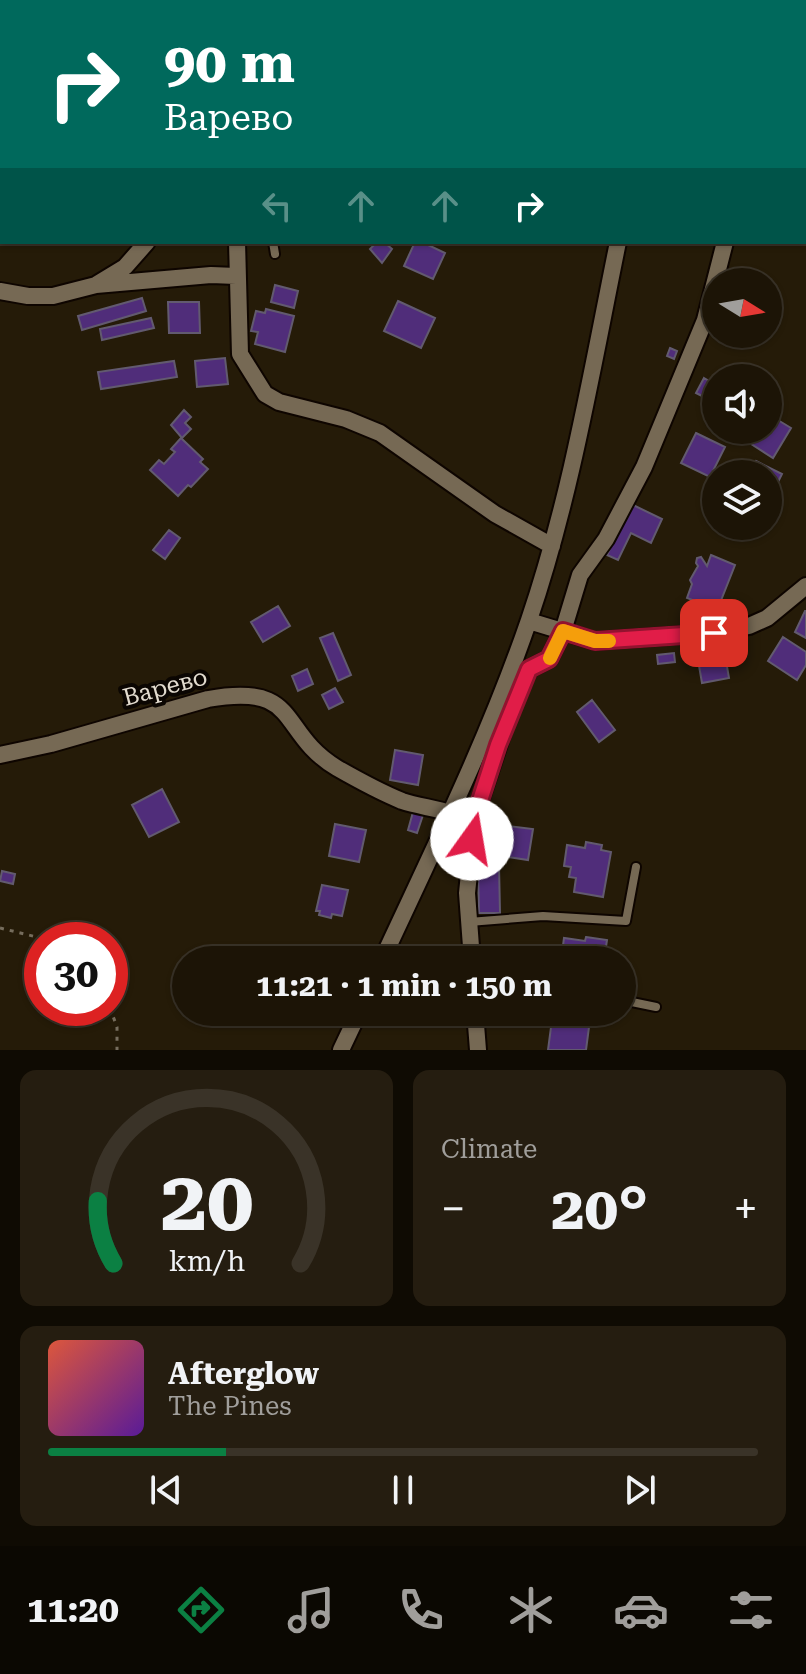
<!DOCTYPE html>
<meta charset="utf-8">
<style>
body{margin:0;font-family:"Roboto Serif",serif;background:#251d10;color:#f1f3f6;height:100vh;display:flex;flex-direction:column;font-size:30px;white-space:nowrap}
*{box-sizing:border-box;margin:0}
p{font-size:26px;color:#a09e9b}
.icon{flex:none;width:44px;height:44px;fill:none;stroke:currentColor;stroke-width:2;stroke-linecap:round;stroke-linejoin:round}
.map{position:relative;height:1050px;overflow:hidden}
.panel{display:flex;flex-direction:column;gap:20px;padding:20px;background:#0f0b03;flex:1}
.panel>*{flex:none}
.banner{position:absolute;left:0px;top:0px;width:806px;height:244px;box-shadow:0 2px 6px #0004,0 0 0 2px #3a3328;background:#00695c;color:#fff;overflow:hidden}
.needle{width:52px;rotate:101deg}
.controls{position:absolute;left:702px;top:268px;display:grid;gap:16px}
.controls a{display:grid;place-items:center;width:80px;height:80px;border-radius:50%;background:#1c1406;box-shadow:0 2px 6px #0004,0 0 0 2px #3a3328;font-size:40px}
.speed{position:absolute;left:24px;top:922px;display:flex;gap:16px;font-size:40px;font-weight:700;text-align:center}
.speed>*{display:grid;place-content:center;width:104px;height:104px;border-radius:50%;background:#1c1406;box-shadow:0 2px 6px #0004,0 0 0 2px #3a3328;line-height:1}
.speed .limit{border:12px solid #d22;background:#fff;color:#111}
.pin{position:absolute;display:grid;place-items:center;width:68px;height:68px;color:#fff;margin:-34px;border-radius:16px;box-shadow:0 4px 12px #0006}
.me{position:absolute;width:88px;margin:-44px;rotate:13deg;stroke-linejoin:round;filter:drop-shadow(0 0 6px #0008)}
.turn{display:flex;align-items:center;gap:28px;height:168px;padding:0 32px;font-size:36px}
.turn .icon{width:104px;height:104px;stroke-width:2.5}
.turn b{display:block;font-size:56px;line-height:68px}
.lanes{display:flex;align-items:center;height:76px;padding:0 32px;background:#0003;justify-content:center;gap:40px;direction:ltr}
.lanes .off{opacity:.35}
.big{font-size:60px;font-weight:700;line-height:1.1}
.panel .widget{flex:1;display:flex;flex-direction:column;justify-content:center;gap:12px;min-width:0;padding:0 28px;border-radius:16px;background:#251d10}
.panel .dial{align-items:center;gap:0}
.dial svg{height:208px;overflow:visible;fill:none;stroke:#3a3328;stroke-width:7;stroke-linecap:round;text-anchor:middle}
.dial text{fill:#f1f3f6;stroke:none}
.song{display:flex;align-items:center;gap:24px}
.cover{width:96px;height:96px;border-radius:12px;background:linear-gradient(135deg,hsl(10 70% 55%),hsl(270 70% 35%))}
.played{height:8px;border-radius:4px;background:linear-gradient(90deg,#0b8043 25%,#3a3328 25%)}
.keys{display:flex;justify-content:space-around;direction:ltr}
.heat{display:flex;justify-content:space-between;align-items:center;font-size:44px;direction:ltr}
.panel .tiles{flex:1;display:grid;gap:20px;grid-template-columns:1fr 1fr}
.widget:last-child{grid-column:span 2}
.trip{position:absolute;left:172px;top:946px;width:464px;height:80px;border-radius:40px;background:#1c1406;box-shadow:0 2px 6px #0004,0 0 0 2px #3a3328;font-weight:700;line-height:80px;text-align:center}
.dock{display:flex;height:128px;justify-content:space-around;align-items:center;background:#0b0802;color:#a09e9b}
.dock .icon{width:56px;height:56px}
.dock .selected{color:#0b8043}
.dock b{font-size:36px;color:#f1f3f6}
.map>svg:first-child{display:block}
</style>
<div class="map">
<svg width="806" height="1050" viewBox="0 0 806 1050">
<rect width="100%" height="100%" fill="#251b08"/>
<path fill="#502d7a" stroke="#625a6f" stroke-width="2" d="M 804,107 L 806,108 L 806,142 L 804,141 Z
M 377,242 L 384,242 L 392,249 L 382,263 L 370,249 Z
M 415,242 L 422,242 L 445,253 L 433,279 L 404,266 Z
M 275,285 L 298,291 L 294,308 L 271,302 Z
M 142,298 L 146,311 L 82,330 L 78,316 Z
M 398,301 L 435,318 L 421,348 L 384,331 Z
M 168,302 L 199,302 L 200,333 L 169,333 Z
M 266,309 L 294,316 L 285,352 L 255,344 L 258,332 L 251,331 L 256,311 L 265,313 Z
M 151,318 L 154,328 L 102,340 L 100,329 Z
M 670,348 L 677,351 L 674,359 L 667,356 Z
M 225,358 L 228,384 L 197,387 L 195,361 Z
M 174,361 L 177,377 L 101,389 L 98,372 Z
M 704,378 L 716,385 L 710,400 L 696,393 Z
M 184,410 L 191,417 L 185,423 L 191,429 L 182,438 L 171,425 Z
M 768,414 L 791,428 L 773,458 L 748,442 L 754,431 L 752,430 L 768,430 Z
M 696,433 L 725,447 L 710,477 L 681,463 Z
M 181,438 L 203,459 L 200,462 L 208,469 L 191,487 L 188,485 L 178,496 L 150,470 L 159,460 L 164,464 L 175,452 L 171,449 Z
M 756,461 L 782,474 L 768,502 L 768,474 L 750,474 Z
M 631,504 L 662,519 L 651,543 L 631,533 L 618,560 L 607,555 Z
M 169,530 L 180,538 L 165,559 L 153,550 Z
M 711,555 L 735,565 L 720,603 L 727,607 L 726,617 L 715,615 L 699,608 L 700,603 L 687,598 L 692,584 L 690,580 L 698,566 L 696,563 L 697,558 L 701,557 L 707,566 Z
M 278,606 L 290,626 L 263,642 L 251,622 Z
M 805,611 L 806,611 L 806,638 L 795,632 Z
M 333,633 L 351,675 L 338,681 L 320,638 Z
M 783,637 L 806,652 L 806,665 L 797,680 L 768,661 Z
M 674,653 L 675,662 L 658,664 L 657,655 Z
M 725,655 L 729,678 L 702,683 L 698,660 Z
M 307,669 L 313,684 L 298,691 L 292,676 Z
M 335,688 L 343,702 L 329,709 L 322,695 Z
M 592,700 L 615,730 L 599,742 L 577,712 Z
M 395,750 L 423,755 L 418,785 L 390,780 Z
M 162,789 L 179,822 L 149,837 L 132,805 Z
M 413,812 L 423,815 L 417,833 L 408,830 Z
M 335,824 L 366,830 L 359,862 L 329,856 Z
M 499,825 L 533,829 L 528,860 L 495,855 Z
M 586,842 L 602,845 L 601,850 L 611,852 L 603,897 L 574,892 L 576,878 L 569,877 L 571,867 L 564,866 L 567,845 L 585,848 Z
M 499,865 L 500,913 L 479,913 L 478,866 Z
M 2,871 L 15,874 L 13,884 L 0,881 Z
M 322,885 L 348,890 L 342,916 L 332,914 L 331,918 L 319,915 L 320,911 L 316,911 Z
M 586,937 L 607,940 L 604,960 L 561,960 L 564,938 L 585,941 Z
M 263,1012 L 295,1012 L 295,1017 Z
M 553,1012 L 591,1012 L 586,1050 L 548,1050 Z"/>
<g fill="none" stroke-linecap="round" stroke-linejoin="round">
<g stroke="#0e0500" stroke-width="12">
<path id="lane" d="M 273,242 L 275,254
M 469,922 L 543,916 L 626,921 L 636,867
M 622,1000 L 656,1007"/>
</g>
<g stroke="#0e0500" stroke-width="20">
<path id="street" d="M 204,0 L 205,2
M 673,2 L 674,0
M 804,40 L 806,36
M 237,242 L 240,354 L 265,394 L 279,402 L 346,419 L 380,433 L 495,514 L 552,546
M 97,284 L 125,267 L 147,242
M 0,291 L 28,296 L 53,296 L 96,285 L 211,275 L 236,276
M 529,621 L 595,641 L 714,633 L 749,626 L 767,618 L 806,586
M 0,755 L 51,744 L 208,699 C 302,682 277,732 337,768 C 358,780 380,792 402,801 C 417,806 434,808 450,813
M 382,960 C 434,848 489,737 529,620 C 571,497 592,369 618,242
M 472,960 L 467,893 L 475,816 L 507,720 L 529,669 L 549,659 L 563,631 L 580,575 L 606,539 L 644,467 L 705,320 L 725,242
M 475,1012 L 478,1050
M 341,1050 L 359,1012"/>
</g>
<path stroke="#766d5d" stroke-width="3" stroke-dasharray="4 6" stroke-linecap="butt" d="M 0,928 L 49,940
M 110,1008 L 117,1027 L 117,1050"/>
<use href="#lane" stroke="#766954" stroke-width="8"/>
<use href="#street" stroke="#766954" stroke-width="16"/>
</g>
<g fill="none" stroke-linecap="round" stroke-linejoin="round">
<g stroke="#92132f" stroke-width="20">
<path id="route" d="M 472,839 L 475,816 L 498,745 L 529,669 L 549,659 L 563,631 L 595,641 L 714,633"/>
</g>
<use href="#route" stroke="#e11d48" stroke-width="14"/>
<path stroke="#f59e0b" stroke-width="14" d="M 550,658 L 563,631 L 595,641 L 609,641"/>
</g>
<g text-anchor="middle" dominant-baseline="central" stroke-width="8" stroke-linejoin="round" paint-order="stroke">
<g font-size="24" fill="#e2dbcf" stroke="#0b0602">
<text transform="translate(165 687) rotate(-15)">Варево</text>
</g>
</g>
</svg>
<div class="controls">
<a><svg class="needle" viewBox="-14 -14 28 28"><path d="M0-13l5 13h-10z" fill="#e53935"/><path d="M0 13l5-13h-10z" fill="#a09e9b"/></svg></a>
<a><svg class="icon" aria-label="sound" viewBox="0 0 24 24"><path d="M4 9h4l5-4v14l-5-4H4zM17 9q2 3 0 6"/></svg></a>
<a><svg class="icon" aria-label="layers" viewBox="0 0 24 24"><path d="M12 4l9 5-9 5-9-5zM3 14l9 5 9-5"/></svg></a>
</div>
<div class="speed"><div class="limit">30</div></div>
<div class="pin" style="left:714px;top:633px;background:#d93025"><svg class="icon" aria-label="arrive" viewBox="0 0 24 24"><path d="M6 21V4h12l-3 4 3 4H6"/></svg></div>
<svg class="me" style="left:472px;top:839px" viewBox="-20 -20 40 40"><circle r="19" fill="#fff"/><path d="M0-13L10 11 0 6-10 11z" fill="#e11d48"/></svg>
<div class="trip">11:21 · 1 min · 150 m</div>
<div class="banner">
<div class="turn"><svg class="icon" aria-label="right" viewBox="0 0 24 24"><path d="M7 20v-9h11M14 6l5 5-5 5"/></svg><div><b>90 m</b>Варево</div></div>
<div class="lanes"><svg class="icon off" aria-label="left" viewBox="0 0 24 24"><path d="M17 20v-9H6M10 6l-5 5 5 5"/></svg><svg class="icon off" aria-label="ahead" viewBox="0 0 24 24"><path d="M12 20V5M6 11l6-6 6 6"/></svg><svg class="icon off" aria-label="ahead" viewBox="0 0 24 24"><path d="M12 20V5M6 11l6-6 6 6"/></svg><svg class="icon" aria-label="right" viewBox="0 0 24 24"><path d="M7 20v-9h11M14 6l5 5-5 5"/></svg></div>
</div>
</div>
<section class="panel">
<div class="tiles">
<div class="widget dial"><svg viewBox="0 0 100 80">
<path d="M14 69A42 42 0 1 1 86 69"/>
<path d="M14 69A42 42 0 0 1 8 45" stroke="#0b8043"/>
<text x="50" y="56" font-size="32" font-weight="700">20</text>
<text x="50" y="72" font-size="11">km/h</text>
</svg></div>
<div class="widget"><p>Climate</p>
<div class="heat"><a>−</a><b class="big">20°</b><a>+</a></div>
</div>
<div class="widget">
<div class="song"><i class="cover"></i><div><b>Afterglow</b><p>The Pines</p></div></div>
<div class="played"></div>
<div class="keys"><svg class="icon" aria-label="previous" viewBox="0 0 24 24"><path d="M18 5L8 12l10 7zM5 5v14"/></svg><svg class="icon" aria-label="pause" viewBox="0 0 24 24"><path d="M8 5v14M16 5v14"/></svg><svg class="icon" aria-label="next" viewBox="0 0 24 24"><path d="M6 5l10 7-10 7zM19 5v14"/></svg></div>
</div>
</div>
</section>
<nav class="dock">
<b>11:20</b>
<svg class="icon selected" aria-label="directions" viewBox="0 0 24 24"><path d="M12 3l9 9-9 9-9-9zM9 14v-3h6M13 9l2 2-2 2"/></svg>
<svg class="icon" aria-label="music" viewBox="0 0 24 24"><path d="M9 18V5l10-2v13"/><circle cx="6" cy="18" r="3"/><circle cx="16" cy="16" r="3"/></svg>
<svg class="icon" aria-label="phone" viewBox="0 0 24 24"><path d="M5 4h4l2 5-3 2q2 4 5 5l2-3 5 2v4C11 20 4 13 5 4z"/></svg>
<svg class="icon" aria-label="climate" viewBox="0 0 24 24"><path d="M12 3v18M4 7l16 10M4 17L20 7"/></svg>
<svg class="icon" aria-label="car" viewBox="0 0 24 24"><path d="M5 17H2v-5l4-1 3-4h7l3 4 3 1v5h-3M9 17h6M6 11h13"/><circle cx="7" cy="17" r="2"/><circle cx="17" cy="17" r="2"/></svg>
<svg class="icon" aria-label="filters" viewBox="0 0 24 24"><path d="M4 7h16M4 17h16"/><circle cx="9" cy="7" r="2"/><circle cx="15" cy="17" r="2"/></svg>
</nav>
